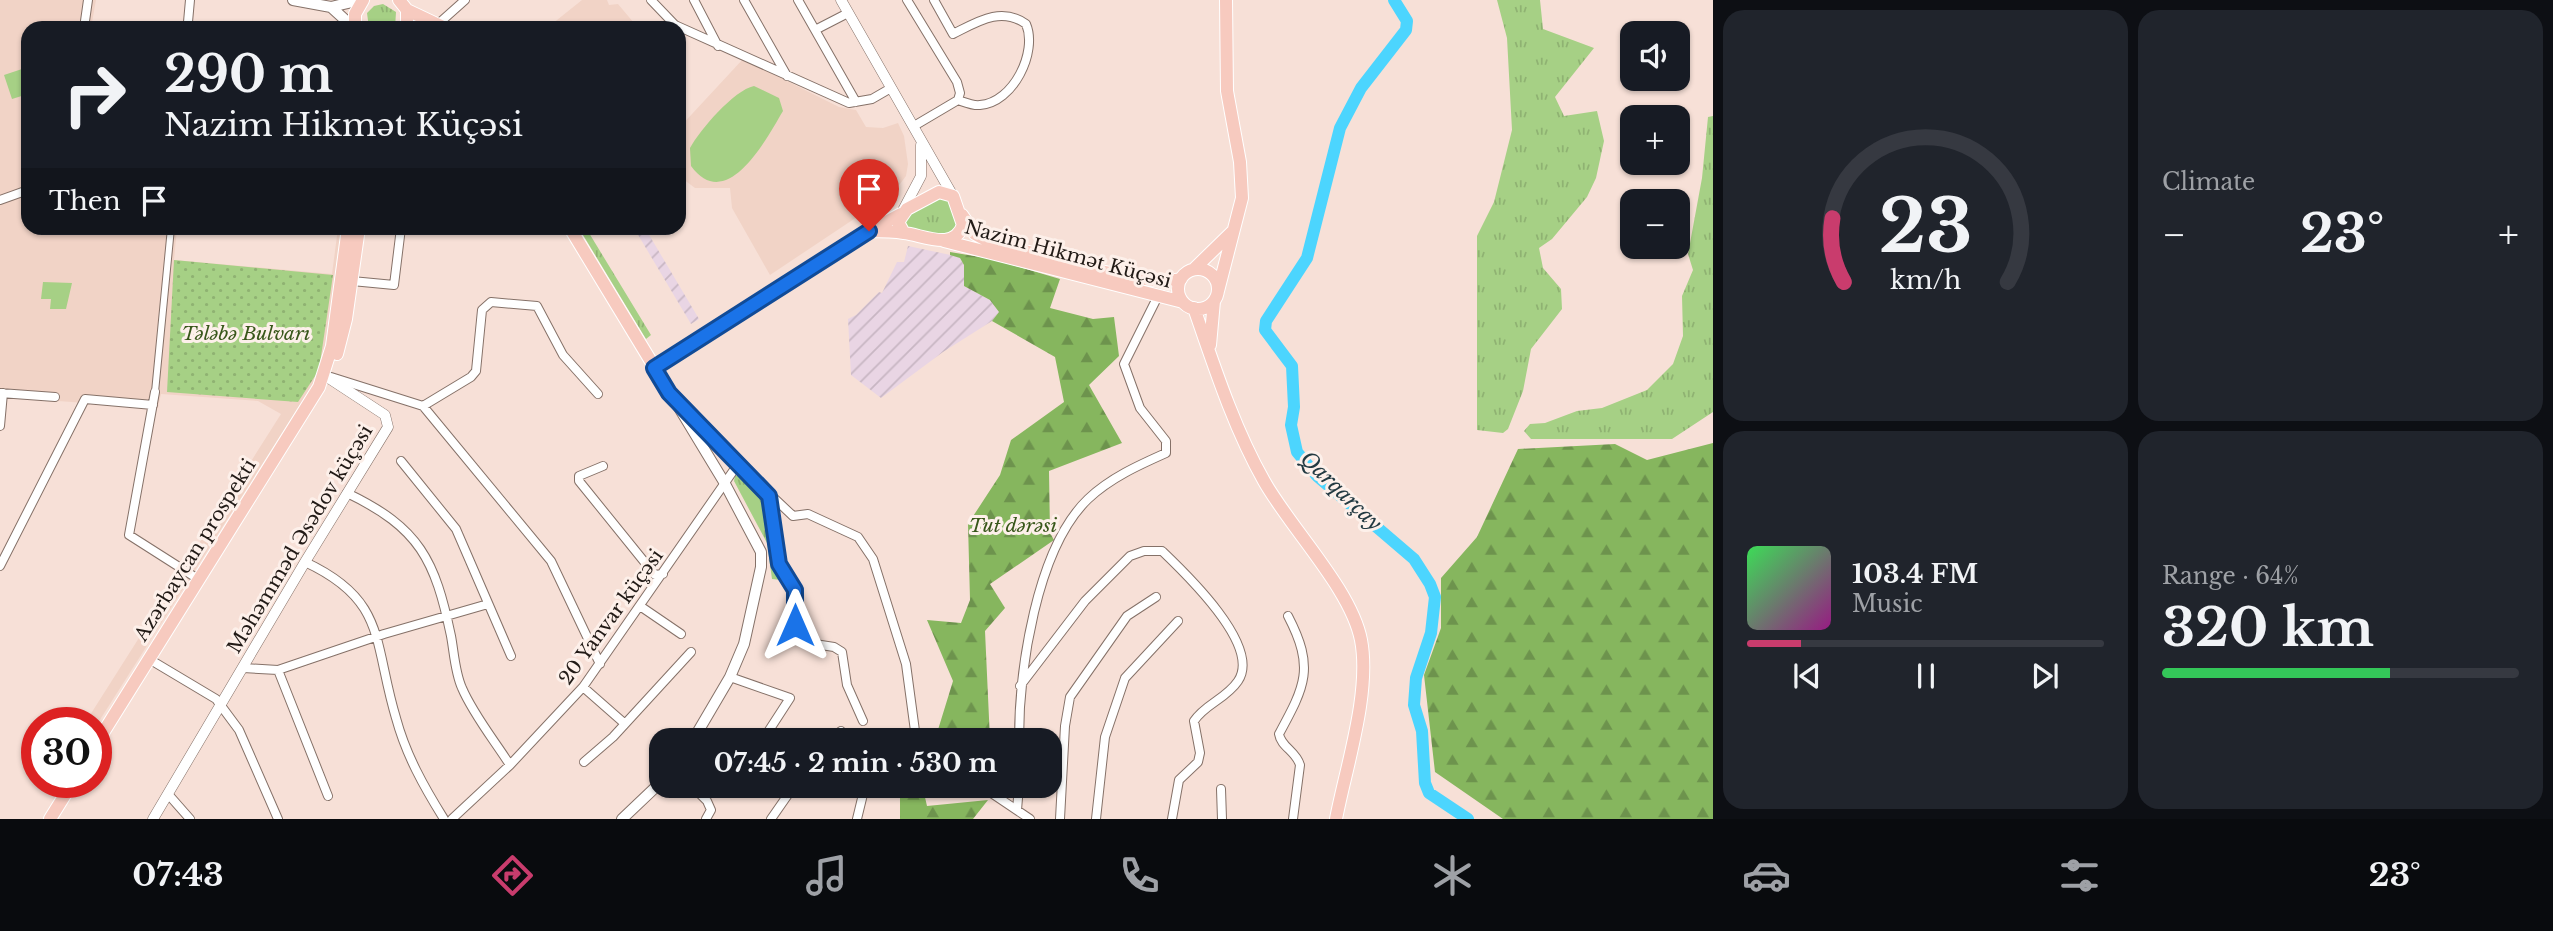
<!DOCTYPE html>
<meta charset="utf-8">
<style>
body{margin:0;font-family:"Libre Baskerville",serif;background:#20242c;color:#f1f3f6;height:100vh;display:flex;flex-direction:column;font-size:26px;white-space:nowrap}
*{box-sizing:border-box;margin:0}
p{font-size:23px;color:#9ea1a6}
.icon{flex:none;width:38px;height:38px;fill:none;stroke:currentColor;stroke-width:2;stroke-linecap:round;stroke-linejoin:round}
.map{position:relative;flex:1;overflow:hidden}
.details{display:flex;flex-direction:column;gap:10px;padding:10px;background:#0d0f14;width:840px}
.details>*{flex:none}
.banner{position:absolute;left:21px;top:21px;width:665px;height:214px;border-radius:21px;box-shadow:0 2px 5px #0004;background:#171b24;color:#f1f3f6;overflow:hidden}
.buttons{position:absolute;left:1620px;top:21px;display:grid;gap:14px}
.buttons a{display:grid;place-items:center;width:70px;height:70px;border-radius:14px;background:#171b24;box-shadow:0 2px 5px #0004;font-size:35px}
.speed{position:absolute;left:21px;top:707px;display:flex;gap:14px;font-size:35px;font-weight:700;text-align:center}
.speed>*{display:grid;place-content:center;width:91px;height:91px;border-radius:50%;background:#171b24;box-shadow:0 2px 5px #0004;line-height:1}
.speed .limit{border:10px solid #d22;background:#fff;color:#111}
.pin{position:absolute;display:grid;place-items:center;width:60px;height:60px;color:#fff;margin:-72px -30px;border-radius:50% 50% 50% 0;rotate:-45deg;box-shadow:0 0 7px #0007}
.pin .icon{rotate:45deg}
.me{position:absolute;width:77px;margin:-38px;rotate:0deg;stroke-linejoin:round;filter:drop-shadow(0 0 5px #0008)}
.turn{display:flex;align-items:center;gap:24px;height:147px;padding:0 28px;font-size:32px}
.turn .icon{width:91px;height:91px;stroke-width:2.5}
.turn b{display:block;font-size:49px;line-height:60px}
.then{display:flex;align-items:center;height:66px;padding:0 28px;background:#0003;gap:14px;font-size:26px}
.big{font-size:52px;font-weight:700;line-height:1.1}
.details .card{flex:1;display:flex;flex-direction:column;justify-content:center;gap:10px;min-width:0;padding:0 24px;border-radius:21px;background:#20242c}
.details .dial{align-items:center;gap:0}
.dial svg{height:182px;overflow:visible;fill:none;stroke:#363941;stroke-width:7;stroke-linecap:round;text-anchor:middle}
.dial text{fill:#f1f3f6;stroke:none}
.song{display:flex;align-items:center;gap:21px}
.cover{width:84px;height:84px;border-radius:10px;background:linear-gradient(135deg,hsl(130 70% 55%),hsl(310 70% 35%))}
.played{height:7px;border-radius:4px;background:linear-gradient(90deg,#c93c6d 15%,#363941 15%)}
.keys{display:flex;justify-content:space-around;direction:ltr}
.heat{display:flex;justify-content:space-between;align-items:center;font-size:38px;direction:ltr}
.charge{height:10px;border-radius:5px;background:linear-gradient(90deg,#34c759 64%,#363941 0)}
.details .tiles{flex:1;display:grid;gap:10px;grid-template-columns:repeat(2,1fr)}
.trip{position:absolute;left:649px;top:728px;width:413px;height:70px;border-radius:21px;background:#171b24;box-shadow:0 2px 5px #0004;font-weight:700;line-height:70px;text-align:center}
.tabs{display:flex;height:112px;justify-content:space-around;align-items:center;background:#090b0e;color:#9ea1a6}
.tabs .icon{width:49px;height:49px}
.tabs .current{color:#c93c6d}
.tabs b{font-size:32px;color:#f1f3f6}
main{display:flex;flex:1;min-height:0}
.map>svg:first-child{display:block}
</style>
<main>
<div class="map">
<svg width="1713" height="819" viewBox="0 0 1713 819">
<defs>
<pattern id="industrial-furrows" width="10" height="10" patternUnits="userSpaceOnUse" patternTransform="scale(1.75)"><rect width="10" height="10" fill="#e9d5e4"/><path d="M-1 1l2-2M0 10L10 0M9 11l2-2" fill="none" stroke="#c8b6c3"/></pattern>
<pattern id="grass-tufts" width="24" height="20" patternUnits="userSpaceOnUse" patternTransform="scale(1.75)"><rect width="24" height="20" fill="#a6d085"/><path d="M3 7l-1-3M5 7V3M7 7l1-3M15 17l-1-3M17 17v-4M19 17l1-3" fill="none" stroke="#8fb272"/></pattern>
<pattern id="forest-firs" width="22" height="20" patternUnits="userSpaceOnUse" patternTransform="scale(1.75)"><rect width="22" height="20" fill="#86b65e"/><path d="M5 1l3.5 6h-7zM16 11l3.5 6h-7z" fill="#6d934d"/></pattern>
<pattern id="park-dots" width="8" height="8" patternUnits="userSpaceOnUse" patternTransform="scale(1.75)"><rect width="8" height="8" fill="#a6d085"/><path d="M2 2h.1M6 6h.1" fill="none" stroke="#8fb272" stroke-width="1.8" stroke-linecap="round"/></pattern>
</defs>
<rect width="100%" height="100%" fill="#f7e0d7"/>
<path fill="url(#industrial-furrows)" d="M 634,228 L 645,228 L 699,319 L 691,324 Z
M 908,246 L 960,257 L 964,265 L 964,286 L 990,300 L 999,312 L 992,321 L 943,352 L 881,398 L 851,375 L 848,319 L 856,315 L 879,292 L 882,293 L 897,262 L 904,262 Z"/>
<path fill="#f1d3c6" d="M 0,0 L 96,0 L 91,28 L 28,28 L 28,228 L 177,228 L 174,260 L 332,274 L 338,228 L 342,228 L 322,370 L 96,726 L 96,723 L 85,723 L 281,414 L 258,401 L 161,394 L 158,408 L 0,397 Z
M 582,0 L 607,0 L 609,5 L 618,4 L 634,23 L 635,28 L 547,28 Z
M 743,59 L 839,107 L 856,110 L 866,127 L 883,128 L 898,123 L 904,136 L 908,164 L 906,176 L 893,193 L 770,275 L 732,208 L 730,188 L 695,188 L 683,179 L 679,180 L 679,128 Z"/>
<path fill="url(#grass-tufts)" d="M 1497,0 L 1540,0 L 1543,29 L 1594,48 L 1555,97 L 1564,116 L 1597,111 L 1604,141 L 1596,178 L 1587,197 L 1552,239 L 1539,248 L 1543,268 L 1561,289 L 1562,309 L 1531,349 L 1523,391 L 1508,429 L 1503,433 L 1477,430 L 1477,236 L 1494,202 L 1512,130 L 1507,38 Z
M 383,4 L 396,12 L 395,28 L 369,28 L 367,13 L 374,6 Z
M 1713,116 L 1713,412 L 1672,439 L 1531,439 L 1524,431 L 1530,424 L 1545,423 L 1577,411 L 1602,408 L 1647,390 L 1673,364 L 1683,336 L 1682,296 L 1693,270 L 1688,254 L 1702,178 L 1708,117 Z
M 932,198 L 947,198 L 959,221 L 950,236 L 906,229 L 902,219 Z
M 586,228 L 651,335 L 646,339 L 580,230 Z
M 742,474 L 766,499 L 773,561 L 781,580 L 772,579 L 767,543 L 734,481 L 735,476 Z"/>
<path fill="url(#forest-firs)" d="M 950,252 L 992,259 L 1060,279 L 1050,308 L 1093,319 L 1114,317 L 1119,356 L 1089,385 L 1122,443 L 1049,471 L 1050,533 L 1054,540 L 990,584 L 1005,608 L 985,631 L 990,740 L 926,740 L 922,737 L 937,733 L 953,681 L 927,620 L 961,623 L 970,600 L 968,524 L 1000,475 L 1011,440 L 1064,402 L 1055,357 L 992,321 L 999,312 L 990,300 L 964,286 L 964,265 L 960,258 L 950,255 Z
M 1713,443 L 1713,819 L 1503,819 L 1435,772 L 1424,675 L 1441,628 L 1441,578 L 1477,537 L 1518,449 L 1615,444 L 1647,460 Z
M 900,786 L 928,786 L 924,793 L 927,806 L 988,800 L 973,819 L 900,819 Z"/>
<path fill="url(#park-dots)" d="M 174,260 L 333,275 L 319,370 L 298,402 L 167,392 Z"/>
<path fill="#a6d085" d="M 28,67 L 28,94 L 12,99 L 4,75 Z
M 754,86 L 779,98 L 783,111 C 767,138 727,215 691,166 L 690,148 C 700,130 734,90 754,86 Z
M 43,282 L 72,283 L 66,309 L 50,309 L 51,299 L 41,299 Z"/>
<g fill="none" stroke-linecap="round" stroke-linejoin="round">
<path stroke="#4cd5fe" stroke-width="12" d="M 1394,0 L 1407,21 L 1406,30 L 1361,88 L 1340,128 L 1307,258 L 1266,321 L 1265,330 L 1292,366 L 1294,407 L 1291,425 L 1297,452 L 1317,476 L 1414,559 L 1430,584 L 1435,597 L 1431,633 L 1416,678 L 1414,705 L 1422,731 L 1425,783 L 1429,793 L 1468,819"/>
<g stroke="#857168" stroke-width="8">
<path id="pedestrian" d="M 155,392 L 171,228"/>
</g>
<g stroke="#857168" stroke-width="10">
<path id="minor" d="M 651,0 L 675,25 L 849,103 L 872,99 L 891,88
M 694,0 L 718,46
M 744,0 L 787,76
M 798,0 L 856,102
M 907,0 L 957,82 L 960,93 L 958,100
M 188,22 L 190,0
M 437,25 L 465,0
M 84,28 L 88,0
M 815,30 L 848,13
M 914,126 L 958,100 C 964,102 973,106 980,105 C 1013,103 1038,52 1026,24 C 1001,6 977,22 953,34 L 934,0
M 0,200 L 28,190
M 352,281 L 394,285 L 401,228
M 331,377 L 423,406 L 551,561 L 600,664
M 155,392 L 129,535 L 198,579
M 0,393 L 55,397
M 423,406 L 471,377 L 476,371 L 482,310 L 491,302 L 537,306 L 563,355 L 598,394
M 0,426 L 3,393
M 401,461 L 456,529 L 511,656
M 603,466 L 579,476 L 579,481 L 655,575 L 663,574
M 347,493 C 420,528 435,560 451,636 C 454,652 455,673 462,688 C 473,714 494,740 510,765
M 770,496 L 779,564 L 795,590 L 796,633 L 802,642 L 834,647 L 842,652 L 847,685 L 863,721
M 305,562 C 387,600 373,642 396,718 C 406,755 424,787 444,819
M 0,566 L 85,399 L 153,405
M 640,606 L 681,634
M 1288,616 C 1315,668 1305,686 1279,734 C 1281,747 1296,751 1300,765 L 1293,819
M 149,659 L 216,699 L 239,730 L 278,819
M 243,668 L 278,670 L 328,796
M 278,670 L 384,634 L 488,604
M 730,677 L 790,698 L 766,735 L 772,740
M 1020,686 L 1085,601 L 1130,556 L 1144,551 L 1162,551 C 1185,573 1262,646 1238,681 C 1226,699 1205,704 1194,721 L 1200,753 L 1198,762 L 1179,780 L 1172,819
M 583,687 L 624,723
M 829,740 L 841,731
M 1019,740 C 1019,671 1036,549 1088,499 C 1110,478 1139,465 1166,453 L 1166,441 L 1140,408 L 1124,364 L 1157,298
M 584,762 L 613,737 L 691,652
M 692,786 L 707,801 L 711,810 L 706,819
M 981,786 L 1030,819
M 1221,789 L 1222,819
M 168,794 L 190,819
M 1017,810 L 1019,786
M 452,819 L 510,765 L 583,687 L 738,464 L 793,516 L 808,514 L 858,537 L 873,559 L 906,664 L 915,731 L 904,740
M 771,819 L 794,786
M 857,819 L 865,786
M 1060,819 L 1065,726 L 1070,697 L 1127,616 L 1156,597
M 1096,819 L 1105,737 L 1125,678 L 1178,621"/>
</g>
<g stroke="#857168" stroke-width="11">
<path id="tertiary" d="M 841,0 L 953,196
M 902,212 L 921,176 L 921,145
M 680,404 L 738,464
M 153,819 L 305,562 L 388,427 L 385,415 L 324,375"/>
</g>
<g stroke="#857168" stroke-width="12">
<path id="secondary" d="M 293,0 L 331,7 L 361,0
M 331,7 L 354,28
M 655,368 L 724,482 L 761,552 L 761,567 L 744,644 L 730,677 L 693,740
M 622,819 L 662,781"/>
</g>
<g stroke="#fff" stroke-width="14">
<path id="primary" d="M 399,0 L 407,10 L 407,28
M 407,10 L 445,28
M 355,28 L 355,14 L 363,0
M 962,215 L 975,234 L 988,241 C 1034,252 1139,288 1181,279
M 570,228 L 655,368 L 869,231 L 901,214
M 869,231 C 881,231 892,231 904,233 C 923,235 954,252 963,225 L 953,196 L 939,192 L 907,209 L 898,222 L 904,233
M 944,241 L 1183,302
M 1194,269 L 1233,231
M1178 289a20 20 0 1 1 40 0a20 20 0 1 1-40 0Z
M 1218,291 L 1242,198 L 1240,162 L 1227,91 L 1226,0
M 1194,308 C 1214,366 1234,428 1264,481 C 1291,529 1351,589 1361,640 C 1371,692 1346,767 1336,819
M 1210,345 L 1214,301
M 337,354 L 346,319 L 359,228
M 96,744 L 319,387 L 332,346 L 348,228
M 50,819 L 73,782"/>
</g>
<use href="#pedestrian" stroke="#fff" stroke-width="6"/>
<use href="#minor" stroke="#fff" stroke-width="8"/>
<use href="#tertiary" stroke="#fff" stroke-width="10"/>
<use href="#secondary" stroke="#fff" stroke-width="10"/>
<use href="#primary" stroke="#f7cabf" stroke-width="12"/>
</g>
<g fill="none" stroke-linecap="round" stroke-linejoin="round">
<g stroke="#114b97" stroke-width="18">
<path id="route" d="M 795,625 L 795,590 L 779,564 L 769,496 L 669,393 L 654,368 L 869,231"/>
</g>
<use href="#route" stroke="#1a73e8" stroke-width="12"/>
</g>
<g text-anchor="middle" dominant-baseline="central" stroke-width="6" stroke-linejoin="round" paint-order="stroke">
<g font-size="19" fill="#211a16" stroke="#fdf0ea">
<text transform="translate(1068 254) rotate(15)">Nazim Hikmət Küçəsi</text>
<text transform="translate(300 539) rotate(-59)">Məhəmməd Əsədov küçəsi</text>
<text transform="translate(195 550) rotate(-58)">Azərbaycan prospekti</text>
<text transform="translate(611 617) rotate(-54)">20 Yanvar küçəsi</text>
</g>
<g font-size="19" font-style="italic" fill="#38571a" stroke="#fdf0ea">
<text x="246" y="333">Tələbə Bulvarı</text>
<text x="1013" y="525">Tut dərəsi</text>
</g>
<g font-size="21" font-style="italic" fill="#233a42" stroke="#fdf0ea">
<text transform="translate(1341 491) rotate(44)">Qarqarçay</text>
</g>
</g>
</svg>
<div class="buttons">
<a><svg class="icon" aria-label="sound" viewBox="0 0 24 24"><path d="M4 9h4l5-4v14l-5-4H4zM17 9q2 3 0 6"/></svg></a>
<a>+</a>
<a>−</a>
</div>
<div class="speed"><div class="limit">30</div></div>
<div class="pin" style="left:869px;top:231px;background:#d93025"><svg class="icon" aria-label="arrive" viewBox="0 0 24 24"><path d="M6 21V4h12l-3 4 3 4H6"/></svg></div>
<svg class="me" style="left:795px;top:625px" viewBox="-20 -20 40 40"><path d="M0-17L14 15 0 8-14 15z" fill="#1a73e8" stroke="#fff" stroke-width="4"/></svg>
<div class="trip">07:45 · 2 min · 530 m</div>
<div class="banner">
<div class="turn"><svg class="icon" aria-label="right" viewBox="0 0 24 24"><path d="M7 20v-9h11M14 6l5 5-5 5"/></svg><div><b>290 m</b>Nazim Hikmət Küçəsi</div></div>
<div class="then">Then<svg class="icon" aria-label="arrive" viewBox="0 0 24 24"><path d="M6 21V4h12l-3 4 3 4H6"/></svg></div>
</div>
</div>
<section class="details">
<div class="tiles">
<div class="card dial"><svg viewBox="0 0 100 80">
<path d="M14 69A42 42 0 1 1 86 69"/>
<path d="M14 69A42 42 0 0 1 9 41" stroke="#c93c6d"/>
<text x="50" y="56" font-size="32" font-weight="700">23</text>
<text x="50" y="72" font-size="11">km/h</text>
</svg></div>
<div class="card"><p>Climate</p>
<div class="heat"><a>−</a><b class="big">23°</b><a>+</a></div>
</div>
<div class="card">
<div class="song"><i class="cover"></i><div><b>103.4 FM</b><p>Music</p></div></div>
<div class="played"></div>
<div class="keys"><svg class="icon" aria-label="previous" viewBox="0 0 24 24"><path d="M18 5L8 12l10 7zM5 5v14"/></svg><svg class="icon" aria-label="pause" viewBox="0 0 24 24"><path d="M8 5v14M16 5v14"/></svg><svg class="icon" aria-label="next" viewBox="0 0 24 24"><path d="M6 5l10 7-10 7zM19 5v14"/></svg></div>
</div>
<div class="card"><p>Range · 64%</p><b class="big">320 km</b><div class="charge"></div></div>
</div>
</section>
</main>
<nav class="tabs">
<b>07:43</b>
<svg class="icon current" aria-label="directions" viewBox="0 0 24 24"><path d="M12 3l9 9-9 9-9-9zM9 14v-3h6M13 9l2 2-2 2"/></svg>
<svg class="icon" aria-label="music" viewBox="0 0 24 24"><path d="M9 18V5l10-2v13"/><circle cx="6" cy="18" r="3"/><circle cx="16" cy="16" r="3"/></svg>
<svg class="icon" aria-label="phone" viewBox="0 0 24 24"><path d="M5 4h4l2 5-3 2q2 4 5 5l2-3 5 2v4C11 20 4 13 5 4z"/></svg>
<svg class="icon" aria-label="climate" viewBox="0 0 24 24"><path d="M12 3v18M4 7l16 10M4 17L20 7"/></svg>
<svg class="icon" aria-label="car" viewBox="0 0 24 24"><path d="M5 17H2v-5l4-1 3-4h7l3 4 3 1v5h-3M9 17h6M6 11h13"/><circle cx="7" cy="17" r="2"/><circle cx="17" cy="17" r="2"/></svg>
<svg class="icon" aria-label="filters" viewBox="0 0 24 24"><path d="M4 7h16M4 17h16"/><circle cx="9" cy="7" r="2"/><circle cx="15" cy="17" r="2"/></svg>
<b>23°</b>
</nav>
